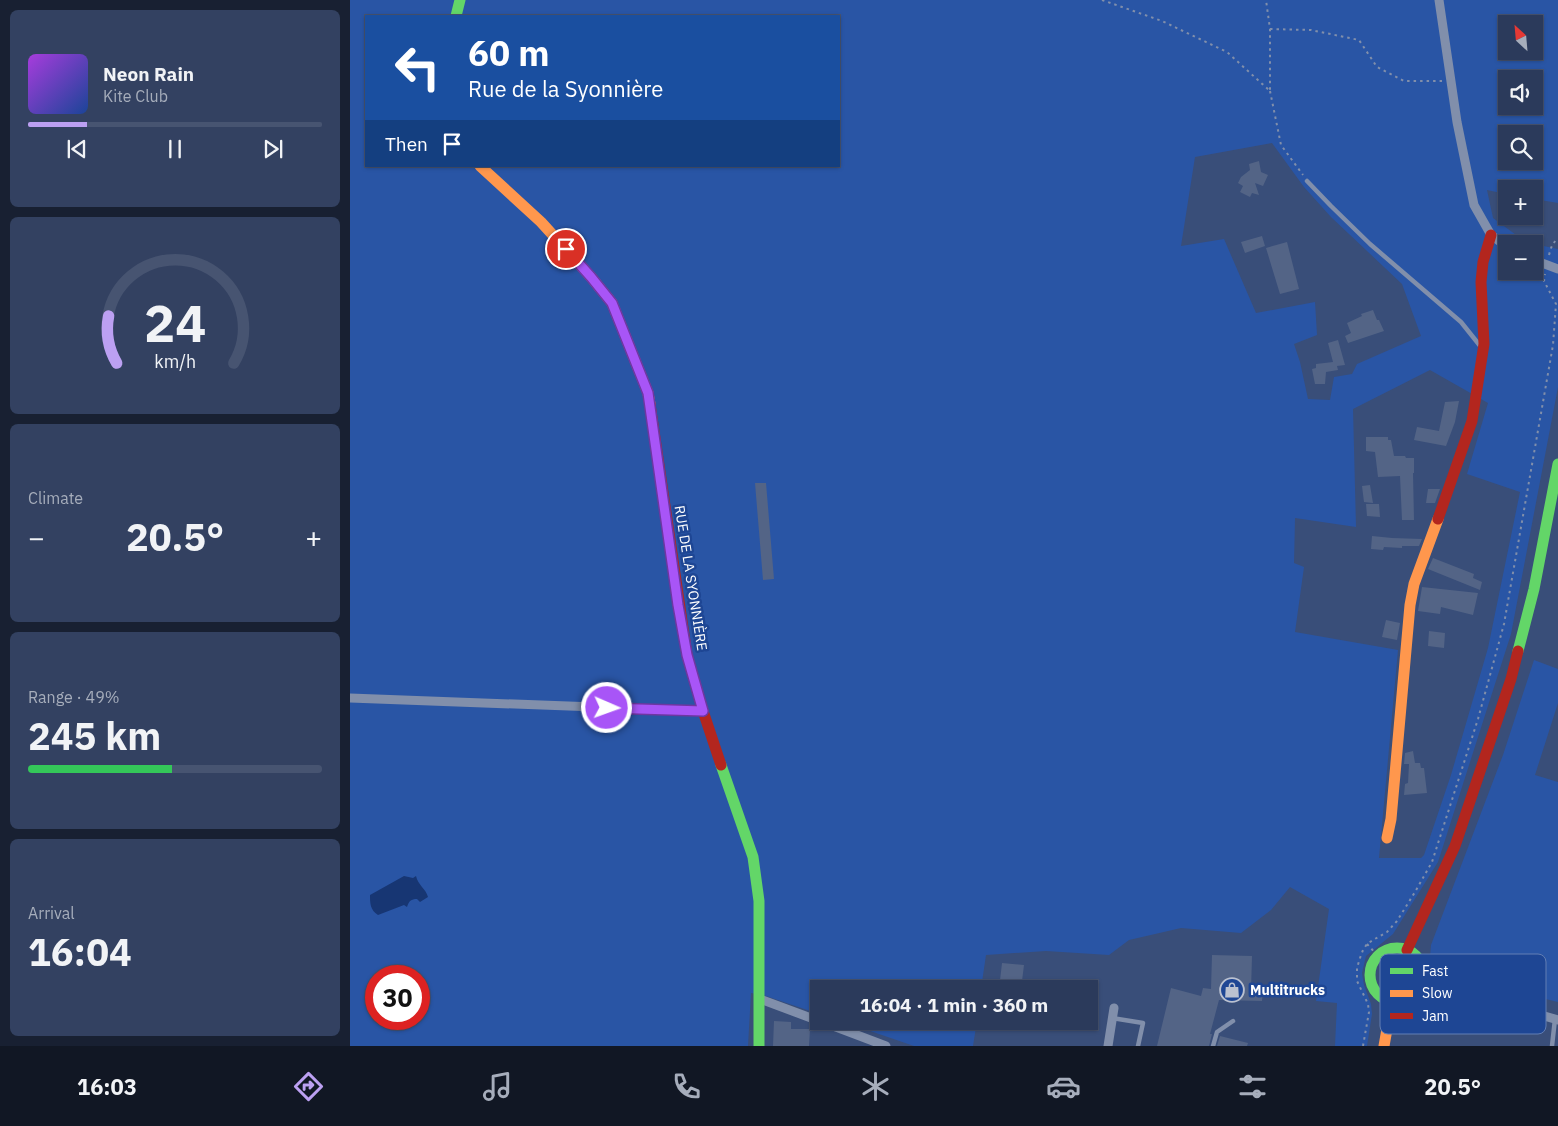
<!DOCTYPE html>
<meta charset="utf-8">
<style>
body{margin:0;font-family:"IBM Plex Sans",sans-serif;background:#334161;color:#f1f3f6;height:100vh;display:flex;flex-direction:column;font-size:19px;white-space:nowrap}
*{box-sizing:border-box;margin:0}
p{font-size:16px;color:#a6adbb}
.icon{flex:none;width:28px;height:28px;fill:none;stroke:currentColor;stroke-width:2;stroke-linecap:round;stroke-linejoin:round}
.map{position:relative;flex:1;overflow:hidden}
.side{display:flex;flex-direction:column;gap:10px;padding:10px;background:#182032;width:350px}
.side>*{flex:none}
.hud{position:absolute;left:15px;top:15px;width:475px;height:152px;border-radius:0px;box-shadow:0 1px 4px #0004,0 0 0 1px #475471;background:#1a4fa0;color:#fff;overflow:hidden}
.needle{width:32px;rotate:334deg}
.fabs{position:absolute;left:1148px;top:15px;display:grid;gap:10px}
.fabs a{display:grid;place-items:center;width:45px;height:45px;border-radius:0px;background:#2b3a5b;box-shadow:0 1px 4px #0004,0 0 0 1px #475471;font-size:25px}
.speed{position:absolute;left:15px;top:965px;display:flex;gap:10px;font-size:25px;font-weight:700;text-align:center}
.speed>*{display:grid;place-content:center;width:65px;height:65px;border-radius:50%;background:#2b3a5b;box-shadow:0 1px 4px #0004,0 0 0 1px #475471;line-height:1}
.speed .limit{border:8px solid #d22;background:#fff;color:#111}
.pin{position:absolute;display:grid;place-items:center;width:42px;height:42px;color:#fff;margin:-21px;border:2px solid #fff;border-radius:50%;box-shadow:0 1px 5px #0007}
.me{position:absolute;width:55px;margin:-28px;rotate:92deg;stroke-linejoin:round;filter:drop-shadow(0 0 4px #0008)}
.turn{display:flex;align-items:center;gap:18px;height:105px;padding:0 20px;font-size:22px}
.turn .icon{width:65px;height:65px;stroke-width:2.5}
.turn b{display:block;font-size:35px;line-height:42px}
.then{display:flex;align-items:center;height:48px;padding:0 20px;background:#0003;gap:10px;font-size:19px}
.big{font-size:38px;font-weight:800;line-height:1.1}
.side .widget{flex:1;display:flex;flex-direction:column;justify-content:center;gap:8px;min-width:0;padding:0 18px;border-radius:8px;background:#334161}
.side .dial{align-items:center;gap:0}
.dial svg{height:130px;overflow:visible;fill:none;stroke:#475471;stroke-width:7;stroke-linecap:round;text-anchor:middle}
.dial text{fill:#f1f3f6;stroke:none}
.song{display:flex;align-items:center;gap:15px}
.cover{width:60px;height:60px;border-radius:8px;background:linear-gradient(135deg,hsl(280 70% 55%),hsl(220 70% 35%))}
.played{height:5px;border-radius:2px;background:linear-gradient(90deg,#bca0f2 20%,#475471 20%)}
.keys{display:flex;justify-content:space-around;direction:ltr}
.heat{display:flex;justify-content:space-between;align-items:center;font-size:28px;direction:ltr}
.charge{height:8px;border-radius:4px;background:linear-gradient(90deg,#34c759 49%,#475471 0)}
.trip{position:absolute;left:460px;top:980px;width:288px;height:50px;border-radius:0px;background:#2b3a5b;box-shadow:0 1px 4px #0004,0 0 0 1px #475471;font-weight:800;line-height:50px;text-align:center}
.tab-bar{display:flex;height:80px;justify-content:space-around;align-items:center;background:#111724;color:#a6adbb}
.tab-bar .icon{width:35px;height:35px}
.tab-bar .selected{color:#bca0f2}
.tab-bar b{font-size:22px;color:#f1f3f6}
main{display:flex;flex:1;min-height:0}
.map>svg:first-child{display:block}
</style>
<main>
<section class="side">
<div class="widget">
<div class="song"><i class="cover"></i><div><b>Neon Rain</b><p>Kite Club</p></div></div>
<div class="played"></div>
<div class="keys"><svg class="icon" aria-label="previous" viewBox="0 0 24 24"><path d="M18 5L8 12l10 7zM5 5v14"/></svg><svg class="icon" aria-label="pause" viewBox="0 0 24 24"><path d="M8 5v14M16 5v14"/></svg><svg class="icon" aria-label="next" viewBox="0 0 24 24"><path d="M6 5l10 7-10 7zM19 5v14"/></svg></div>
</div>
<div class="widget dial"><svg viewBox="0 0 100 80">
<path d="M14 69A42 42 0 1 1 86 69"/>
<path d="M14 69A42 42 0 0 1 9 40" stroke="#bca0f2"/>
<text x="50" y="56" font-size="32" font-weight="700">24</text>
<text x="50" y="72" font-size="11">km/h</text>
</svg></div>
<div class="widget"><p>Climate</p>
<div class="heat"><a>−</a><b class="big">20.5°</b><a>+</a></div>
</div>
<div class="widget"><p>Range · 49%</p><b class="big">245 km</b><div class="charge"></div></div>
<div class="widget"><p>Arrival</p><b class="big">16:04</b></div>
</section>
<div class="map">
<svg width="1208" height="1046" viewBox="0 0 1208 1046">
<rect width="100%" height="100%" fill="#394e79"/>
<path fill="#2955a5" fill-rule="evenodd" d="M 0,0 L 1208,0 L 1208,203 L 1184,199 L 1184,189 L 1156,189 L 1156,194 L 1137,190 L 1143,218 L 1177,243 L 1180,244 L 1156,244 L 1156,271 L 1184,271 L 1184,244 L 1208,249 L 1208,387 L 1161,634 L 1088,862 L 1043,934 L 1016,956 L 1012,973 L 1014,985 L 1021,1004 L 1022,1014 L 1017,1046 L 985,1046 L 987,1003 L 966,1001 L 979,909 L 940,887 L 921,910 L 891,933 L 831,928 L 779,940 L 759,955 L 696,951 L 636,955 L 631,989 L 469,989 L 469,1014 L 413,995 L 401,993 L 398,1046 L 0,1046 ZM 16,16 L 489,16 L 489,166 L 16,166 ZM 1156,24 L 1184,24 L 1184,51 L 1156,51 ZM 1156,79 L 1184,79 L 1184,106 L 1156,106 ZM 1156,134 L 1184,134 L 1184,161 L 1156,161 ZM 922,143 L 954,187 L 981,217 L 1052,284 L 1071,336 L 1007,364 L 1002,374 L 984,377 L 980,400 L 958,399 L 950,362 L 944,344 L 967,335 L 965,302 L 906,313 L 874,239 L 831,246 L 845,157 ZM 1080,370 L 1138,403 L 1117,474 L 1170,492 L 1138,648 L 1101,775 L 1074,855 L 1071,858 L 1029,858 L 1048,650 L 945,632 L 954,567 L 944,563 L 945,518 L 1006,527 L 1003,409 ZM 26,976 L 69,976 L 69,1019 L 26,1019 Z
M 1184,660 L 1208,669 L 1208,703 L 1185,775 L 1208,782 L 1208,1002 L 1179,995 L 1090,966 L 1080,957 L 1081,945 L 1153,755 Z
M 491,1021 L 627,1021 L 623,1046 L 564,1046 Z"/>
<path fill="#173673" d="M 54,876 L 63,878 L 66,876 C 68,885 76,889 78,897 L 70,902 L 67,899 C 61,899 59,901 57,907 L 54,905 L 28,915 C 20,910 20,903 20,895 Z"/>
<path fill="#536486" d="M 909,161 L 911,172 L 918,175 L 913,186 L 905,183 L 909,195 L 902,193 L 900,197 L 890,192 L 893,186 L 888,183 L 891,177 L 900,170 L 899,164 Z
M 912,236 L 915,246 L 895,253 L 891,242 Z
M 937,242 L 949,289 L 930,294 L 916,248 Z
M 1023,310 L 1027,320 L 1029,320 L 1034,331 L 998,343 L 995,336 L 1001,333 L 997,323 L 1012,316 L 1011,314 Z
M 988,340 L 995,365 L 987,366 L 988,370 L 976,372 L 975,384 L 965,384 L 962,369 L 966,368 L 966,364 L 983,362 L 978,343 Z
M 1109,401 L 1105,422 L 1096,446 L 1064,440 L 1067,427 L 1089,431 L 1095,402 Z
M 1016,437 L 1038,437 L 1038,440 L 1041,440 L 1044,456 L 1055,456 L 1056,458 L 1064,458 L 1064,473 L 1063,473 L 1064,520 L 1052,520 L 1050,476 L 1028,477 L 1025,452 L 1016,451 Z
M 405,483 L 416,483 L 424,579 L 413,580 Z
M 1020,485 L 1023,503 L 1014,502 L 1012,486 Z
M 1078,489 L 1090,489 L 1085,503 L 1076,503 Z
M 1016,504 L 1029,504 L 1030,517 L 1017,516 Z
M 1022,536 L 1042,538 L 1072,539 L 1069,546 L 1052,546 L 1052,548 L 1034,547 L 1033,550 L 1021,549 Z
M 1083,558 L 1124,574 L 1123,578 L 1132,582 L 1130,590 L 1078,569 Z
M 1072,587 L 1128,593 L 1123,615 L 1091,607 L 1090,614 L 1068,611 Z
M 1036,620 L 1050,623 L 1047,640 L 1032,637 Z
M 1079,631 L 1095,633 L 1094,648 L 1078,646 Z
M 1063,751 L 1065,763 L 1070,763 L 1071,768 L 1074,768 L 1077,793 L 1054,795 L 1055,784 L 1058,783 L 1059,764 L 1054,764 L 1055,753 Z
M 862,955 L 902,956 L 901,991 L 913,991 L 912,1001 L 869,1000 L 860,1034 L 862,1034 L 859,1046 L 807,1046 L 821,988 L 851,996 L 853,988 L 861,989 Z
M 652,963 L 674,965 L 671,989 L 649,989 Z
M 424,1021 L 441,1022 L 441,1029 L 460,1029 L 459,1046 L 423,1046 Z
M 870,1036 L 898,1043 L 897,1046 L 867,1046 Z"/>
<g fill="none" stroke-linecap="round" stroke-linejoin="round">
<path stroke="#818fab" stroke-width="2" stroke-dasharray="2.5 4" stroke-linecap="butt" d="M 752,0 L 812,21 L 877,52 L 920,91 L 920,29 L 916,0
M 920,29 L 961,30 L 1009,40 L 1027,67 L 1054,81 L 1092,81
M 920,91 L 931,145 L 953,175
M 1199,255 C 1201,248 1202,243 1208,239
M 1017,944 L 1028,956
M 1013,1046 L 1019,1012 L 1018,1004 L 1007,981 L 1007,968 L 1010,958 L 1013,950 L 1017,944 L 1023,940 L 1037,932 L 1047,921 L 1065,892 L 1082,862 L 1128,719 L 1154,624 L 1203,345 L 1206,304 L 1194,281 L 1195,274"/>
<path stroke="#818fab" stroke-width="4.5" d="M 957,181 L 981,206 L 1020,244 L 1111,322 L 1131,347
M 762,1018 L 793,1023 L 788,1046
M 863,1046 L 867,1032 L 883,1021
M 1202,1046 L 1205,1019"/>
<path stroke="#818fab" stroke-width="9" d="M 1089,0 L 1107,122 L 1124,205 L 1141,235 L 1156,246
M 1184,260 L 1208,269
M 0,698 L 353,711
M 1074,979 L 1087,985 L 1208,1020
M 410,999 L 469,1021
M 470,1021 L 536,1046
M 758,1046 L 764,1008"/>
<path stroke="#63d668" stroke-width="11" d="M 106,16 L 110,0
M 1168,651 L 1184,589 L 1208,464
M 371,765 L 403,857 L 409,901 L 409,1046
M1020 975a27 27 0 1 1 54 0a27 27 0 1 1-54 0Z"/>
<path stroke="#ff974d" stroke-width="11" d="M 130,166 L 191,222 L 241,277 L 262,303 L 298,393 L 300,404
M 1037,838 L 1041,819 L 1060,605 L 1064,584 L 1088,519
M 1034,1046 L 1042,1001"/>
<path stroke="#b3261e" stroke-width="11" d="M 300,404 L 337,655 L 353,711 L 371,765
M 1088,519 L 1122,421 L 1134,344 L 1131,282 L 1133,262 L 1141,235
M 1057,950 L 1105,846 L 1161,679 L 1168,651"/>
</g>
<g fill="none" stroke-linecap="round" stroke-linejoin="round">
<g stroke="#6d37a1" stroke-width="12">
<path id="route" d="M 216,249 L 241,277 L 262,303 L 298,393 L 328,605 L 337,655 L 353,711 L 257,708"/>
</g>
<use href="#route" stroke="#a855f7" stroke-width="9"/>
</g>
<defs>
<g id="shop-ring" transform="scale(1.25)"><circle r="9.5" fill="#1e4694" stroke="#bac1d0" stroke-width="1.5"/><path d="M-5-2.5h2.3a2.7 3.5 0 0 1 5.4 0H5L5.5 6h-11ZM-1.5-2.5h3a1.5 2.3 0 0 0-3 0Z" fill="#bac1d0"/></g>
</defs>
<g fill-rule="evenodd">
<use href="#shop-ring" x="882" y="990"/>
</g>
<g text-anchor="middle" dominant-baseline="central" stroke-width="5" stroke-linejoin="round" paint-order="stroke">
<g font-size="14" fill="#fff" stroke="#1e4694">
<text transform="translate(341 578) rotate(81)">RUE DE LA SYONNIÈRE</text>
</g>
<g font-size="14" font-weight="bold" fill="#fff" stroke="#1e4694" text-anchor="start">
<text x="900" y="990">Multitrucks</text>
</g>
</g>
<rect x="1030" y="954" width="166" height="80" rx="8" fill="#1e4694" stroke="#627eb4" stroke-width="1"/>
<rect x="1040" y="968" width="23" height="6" fill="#63d668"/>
<rect x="1040" y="990" width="23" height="7" fill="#ff974d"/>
<rect x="1040" y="1013" width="23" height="6" fill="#b3261e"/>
<g font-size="14" fill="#fff">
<text x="1072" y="976">Fast</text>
<text x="1072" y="998">Slow</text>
<text x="1072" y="1021">Jam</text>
</g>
</svg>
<div class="fabs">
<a><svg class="needle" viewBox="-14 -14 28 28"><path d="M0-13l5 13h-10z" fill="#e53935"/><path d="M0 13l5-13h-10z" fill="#a6adbb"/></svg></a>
<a><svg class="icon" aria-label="sound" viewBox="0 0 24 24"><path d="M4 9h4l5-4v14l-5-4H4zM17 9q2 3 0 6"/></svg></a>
<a><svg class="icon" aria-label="search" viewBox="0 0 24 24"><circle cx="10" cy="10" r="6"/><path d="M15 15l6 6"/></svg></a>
<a>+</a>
<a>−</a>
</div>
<div class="speed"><div class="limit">30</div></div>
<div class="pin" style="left:216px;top:249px;background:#d93025"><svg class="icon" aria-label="arrive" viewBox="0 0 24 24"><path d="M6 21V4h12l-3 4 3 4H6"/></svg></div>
<svg class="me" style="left:257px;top:708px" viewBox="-20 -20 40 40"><circle r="17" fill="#a855f7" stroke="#fff" stroke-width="3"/><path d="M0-11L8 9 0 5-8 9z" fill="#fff"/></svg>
<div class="trip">16:04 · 1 min · 360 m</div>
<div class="hud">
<div class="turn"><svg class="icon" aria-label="left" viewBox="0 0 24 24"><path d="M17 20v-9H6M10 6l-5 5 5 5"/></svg><div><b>60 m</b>Rue de la Syonnière</div></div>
<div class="then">Then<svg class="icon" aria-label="arrive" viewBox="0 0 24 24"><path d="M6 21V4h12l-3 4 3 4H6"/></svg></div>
</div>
</div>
</main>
<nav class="tab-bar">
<b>16:03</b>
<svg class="icon selected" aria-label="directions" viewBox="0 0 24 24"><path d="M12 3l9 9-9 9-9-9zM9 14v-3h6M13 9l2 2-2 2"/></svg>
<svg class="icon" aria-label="music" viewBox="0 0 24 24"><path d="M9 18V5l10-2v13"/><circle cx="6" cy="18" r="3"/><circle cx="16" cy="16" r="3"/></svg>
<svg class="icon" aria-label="phone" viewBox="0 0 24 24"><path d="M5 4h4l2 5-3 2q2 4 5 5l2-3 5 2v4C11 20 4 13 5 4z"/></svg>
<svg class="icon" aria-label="climate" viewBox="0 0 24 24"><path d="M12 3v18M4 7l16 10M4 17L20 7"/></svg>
<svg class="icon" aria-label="car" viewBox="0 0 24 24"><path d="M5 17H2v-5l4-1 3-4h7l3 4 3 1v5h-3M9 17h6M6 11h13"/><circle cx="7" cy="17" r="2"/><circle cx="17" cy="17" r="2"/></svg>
<svg class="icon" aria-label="filters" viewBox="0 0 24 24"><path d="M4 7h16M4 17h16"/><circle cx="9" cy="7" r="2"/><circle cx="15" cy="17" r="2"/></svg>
<b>20.5°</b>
</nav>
